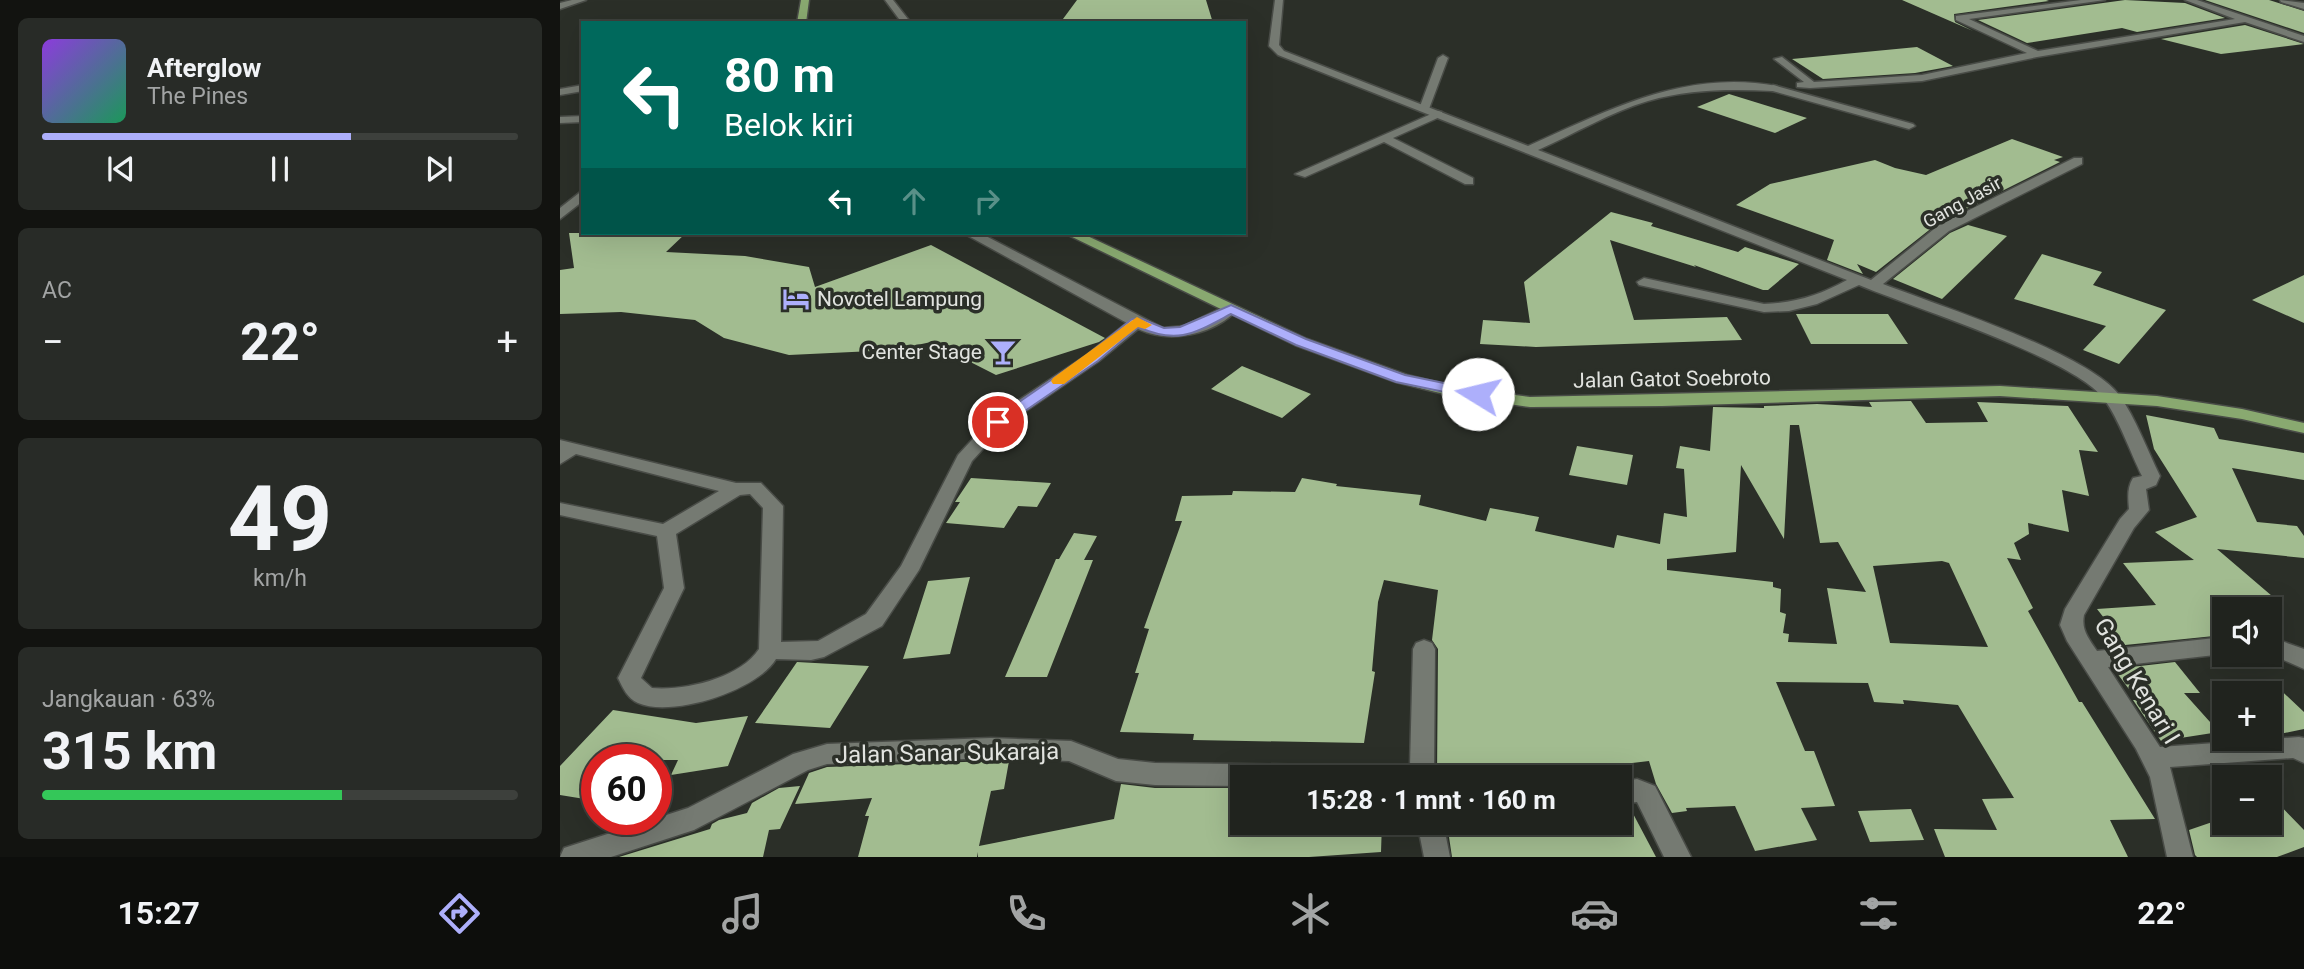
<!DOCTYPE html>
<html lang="id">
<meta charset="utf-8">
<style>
body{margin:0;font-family:Roboto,sans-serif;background:#282b27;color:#f1f3f6;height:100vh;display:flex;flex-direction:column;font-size:26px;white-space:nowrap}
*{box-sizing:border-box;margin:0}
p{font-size:23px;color:#a2a4a4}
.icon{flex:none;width:38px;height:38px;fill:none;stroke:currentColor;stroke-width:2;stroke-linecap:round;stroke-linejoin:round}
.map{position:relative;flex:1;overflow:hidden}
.sheet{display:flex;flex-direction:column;gap:18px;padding:18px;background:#121310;width:560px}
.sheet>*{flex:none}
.banner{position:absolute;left:21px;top:21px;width:665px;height:214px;border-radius:0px;box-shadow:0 7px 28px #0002,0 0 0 2px #3d403c;background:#00695c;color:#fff;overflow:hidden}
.tools{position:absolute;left:1652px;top:597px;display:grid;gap:14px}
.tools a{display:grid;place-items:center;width:70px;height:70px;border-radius:0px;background:#20231e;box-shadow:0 7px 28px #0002,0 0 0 2px #3d403c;font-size:35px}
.speed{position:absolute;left:21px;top:744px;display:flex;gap:14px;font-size:35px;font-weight:700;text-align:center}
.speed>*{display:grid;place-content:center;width:91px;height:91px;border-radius:50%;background:#20231e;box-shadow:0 7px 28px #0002,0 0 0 2px #3d403c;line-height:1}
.speed .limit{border:10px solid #d22;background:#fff;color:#111}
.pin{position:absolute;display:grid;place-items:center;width:60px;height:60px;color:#fff;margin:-30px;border:4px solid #fff;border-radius:50%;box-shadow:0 2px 7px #0007}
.me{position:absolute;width:77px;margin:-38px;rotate:279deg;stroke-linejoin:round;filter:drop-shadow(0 0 5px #0008)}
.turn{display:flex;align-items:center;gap:24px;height:147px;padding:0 28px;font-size:32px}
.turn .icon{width:91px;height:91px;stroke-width:2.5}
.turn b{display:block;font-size:49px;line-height:60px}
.lanes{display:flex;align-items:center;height:66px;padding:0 28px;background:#0003;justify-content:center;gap:35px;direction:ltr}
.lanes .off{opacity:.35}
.big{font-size:52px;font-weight:700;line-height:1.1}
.sheet .tile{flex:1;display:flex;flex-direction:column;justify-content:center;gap:10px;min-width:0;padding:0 24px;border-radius:10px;background:#282b27}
.sheet .dial{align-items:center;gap:0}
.dial b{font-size:91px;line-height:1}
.song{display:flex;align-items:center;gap:21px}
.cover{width:84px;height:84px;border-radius:10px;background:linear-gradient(135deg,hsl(270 70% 55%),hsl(150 70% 35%))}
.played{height:7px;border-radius:4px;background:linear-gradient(90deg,#adaffb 65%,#3d403c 65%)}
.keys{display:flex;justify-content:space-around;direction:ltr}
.heat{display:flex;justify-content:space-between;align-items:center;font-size:38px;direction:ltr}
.charge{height:10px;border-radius:5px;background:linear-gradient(90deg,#34c759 63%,#3d403c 0)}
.trip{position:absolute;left:670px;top:765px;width:402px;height:70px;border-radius:0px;background:#20231e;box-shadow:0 7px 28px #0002,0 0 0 2px #3d403c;font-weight:700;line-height:70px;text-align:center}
.tab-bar{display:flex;height:112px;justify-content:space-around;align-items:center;background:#0d0e0c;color:#a2a4a4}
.tab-bar .icon{width:49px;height:49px}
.tab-bar .current{color:#adaffb}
.tab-bar b{font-size:32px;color:#f1f3f6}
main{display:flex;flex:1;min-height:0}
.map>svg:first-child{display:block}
</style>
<main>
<section class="sheet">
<div class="tile">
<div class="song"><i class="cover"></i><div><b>Afterglow</b><p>The Pines</p></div></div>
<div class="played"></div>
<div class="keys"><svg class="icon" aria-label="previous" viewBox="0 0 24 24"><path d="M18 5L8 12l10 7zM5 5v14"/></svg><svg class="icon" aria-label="pause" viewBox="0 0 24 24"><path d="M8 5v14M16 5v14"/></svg><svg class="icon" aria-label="next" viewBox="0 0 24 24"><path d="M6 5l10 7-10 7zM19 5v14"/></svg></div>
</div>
<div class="tile"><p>AC</p>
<div class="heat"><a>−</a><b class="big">22°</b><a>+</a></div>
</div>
<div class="tile dial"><b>49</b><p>km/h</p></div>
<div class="tile"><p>Jangkauan · 63%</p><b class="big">315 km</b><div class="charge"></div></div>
</section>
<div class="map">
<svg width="1744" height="857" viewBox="0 0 1744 857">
<rect width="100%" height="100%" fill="#2b2f28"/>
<path fill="#a2bc90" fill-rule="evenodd" d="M 517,0 L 646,0 L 653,23 L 500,23 Z
M 1342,0 L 1486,0 L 1489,1 L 1394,14 L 1395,22 L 1413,31 Z
M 1565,0 L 1625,3 L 1665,18 L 1577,32 L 1562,28 L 1467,43 L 1418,20 Z
M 1645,0 L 1709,0 L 1744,11 L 1744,33 Z
M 1685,25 L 1744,44 L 1661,54 L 1601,39 Z
M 1357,47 L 1393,66 L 1355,73 L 1263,79 L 1232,59 Z
M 1169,94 L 1247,118 L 1215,133 L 1137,107 Z
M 1452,139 L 1503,157 L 1494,160 L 1500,162 L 1378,223 L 1316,272 L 1297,264 L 1303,274 L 1267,260 L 1274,240 L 1176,205 L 1210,184 L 1315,160 L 1335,168 L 1366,175 Z
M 1051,212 L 1093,223 L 1091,226 L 1178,252 L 1185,247 L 1239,264 L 1208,290 L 1203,290 L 1134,265 L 1136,267 L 1050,240 L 1074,320 L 1167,317 L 1182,340 L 976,347 L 920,344 L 923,320 L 970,323 L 964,282 Z
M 1408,225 L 1447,236 L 1382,299 L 1333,279 L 1390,233 Z
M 9,233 L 126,233 L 106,252 L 185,256 L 249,267 L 255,287 L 371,245 L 545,338 L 539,342 L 436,375 L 371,342 L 334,350 L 229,355 L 164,338 L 135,320 L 61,312 L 0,314 L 0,270 L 14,268 Z
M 1482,254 L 1542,272 L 1533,285 L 1606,310 L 1559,364 L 1523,350 L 1546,326 L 1454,299 Z
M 1744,275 L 1744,323 L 1692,300 Z
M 1236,314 L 1328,314 L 1348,344 L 1251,344 Z
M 682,366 L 751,394 L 722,418 L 651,389 Z
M 1351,401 L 1366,423 L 1428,422 L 1417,402 L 1508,406 L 1538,452 L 1519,450 L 1529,496 L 1502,490 L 1509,532 L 1468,523 L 1469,534 L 1454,543 L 1461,560 L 1447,558 L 1473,608 L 1468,611 L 1519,702 L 1522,702 L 1595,819 L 1550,820 L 1568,857 L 1385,857 L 1374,829 L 1437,830 L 1422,799 L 1454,798 L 1398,705 L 1343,700 L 1344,704 L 1314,702 L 1308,683 L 1216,682 L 1245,751 L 1254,751 L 1275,806 L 1241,808 L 1257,840 L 1195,851 L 1175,806 L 1126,808 L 1127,811 L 1112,813 L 1096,784 L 1089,761 L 954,777 L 877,777 L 878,649 L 872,640 L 878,590 L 824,580 L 818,602 L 812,671 L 815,672 L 804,743 L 633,740 L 634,734 L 560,732 L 579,673 L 575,673 L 589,629 L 584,628 L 622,521 L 615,521 L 622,496 L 672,495 L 673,491 L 735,492 L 742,478 L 777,484 L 776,486 L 861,495 L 859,505 L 926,521 L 930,508 L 979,517 L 975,531 L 1054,548 L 1057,535 L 1100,544 L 1104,513 L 1127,517 L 1124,469 L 1116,468 L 1120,446 L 1150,451 L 1153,407 L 1204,408 L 1204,406 L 1257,404 L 1312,407 L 1309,402 ZM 1230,425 L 1239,425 L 1260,543 L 1278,542 L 1306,592 L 1267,588 L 1277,644 L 1228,642 L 1229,634 L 1223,633 L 1226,614 L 1220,612 L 1221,589 L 1213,587 L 1213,582 L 1107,570 L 1107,559 L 1176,552 L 1181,465 L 1224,539 ZM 1382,561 L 1389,563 L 1428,647 L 1330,643 L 1313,566 Z
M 1586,415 L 1654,428 L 1659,439 L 1744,453 L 1744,480 L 1672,468 L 1697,522 L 1737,526 L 1744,536 L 1744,558 L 1657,549 L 1712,596 L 1698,599 L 1711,609 L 1664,609 L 1664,635 L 1565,645 L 1537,609 L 1596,605 L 1563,563 L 1634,560 L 1595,532 L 1637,517 L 1594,449 Z
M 1017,446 L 1073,455 L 1067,485 L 1009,475 Z
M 411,478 L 491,483 L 477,507 L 458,506 L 444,528 L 386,523 L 400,502 L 395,502 Z
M 514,533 L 537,536 L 524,560 L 533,560 L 487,677 L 445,677 L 496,559 L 499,559 Z
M 410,577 L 390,654 L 343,659 L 368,581 Z
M 237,662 L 309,666 L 270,728 L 195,723 Z
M 1615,662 L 1640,693 L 1624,693 L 1659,732 L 1601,741 L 1573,700 L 1577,700 L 1554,669 Z
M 1710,680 L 1744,712 L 1744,729 L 1710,736 Z
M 53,710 L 136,723 L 188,716 L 168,766 L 111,775 L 118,760 L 37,760 L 37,801 L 0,795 L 0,766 Z
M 431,761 L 449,761 L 444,789 L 431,791 L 419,846 L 554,819 L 561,784 L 595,788 L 682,788 L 682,822 L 822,822 L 821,852 L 749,857 L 418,857 L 418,852 L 417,857 L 298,857 L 309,816 L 305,816 L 312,798 L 235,804 L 249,773 L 267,767 Z
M 240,786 L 220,829 L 209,830 L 203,857 L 59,857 L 150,829 L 152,824 L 159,820 L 187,813 L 192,803 L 219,788 Z
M 1710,795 L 1744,830 L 1744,847 L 1717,857 L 1637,857 L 1635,855 L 1629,830 L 1664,818 L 1664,822 L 1710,822 Z
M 1069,806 L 1096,857 L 892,857 L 889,837 L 950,825 L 949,822 L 999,822 L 1000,827 L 1023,822 L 1060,822 L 1060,807 Z
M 1351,809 L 1364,840 L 1310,842 L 1298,811 Z"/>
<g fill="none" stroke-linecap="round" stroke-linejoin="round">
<g stroke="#494c47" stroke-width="3">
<path id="lane" d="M 325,0 L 333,0 L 351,23 L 342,23 Z
M 1521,0 L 1545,0 L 1409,19 L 1478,51 L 1675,19 L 1625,0 L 1637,0 L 1744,36 L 1744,42 L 1685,22 L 1477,57 L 1362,81 L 1250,88 L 1237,87 L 1237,83 L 1244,82 L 1214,59 L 1222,57 L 1254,82 L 1362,75 L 1467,53 L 1396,20 L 1396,16 Z
M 1720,0 L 1744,3 L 1744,9 L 1721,2 Z
M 883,55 L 888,58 L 869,109 L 860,111 L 859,109 L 878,58 Z
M 1213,85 L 1353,124 L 1355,126 L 1349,129 L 1209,90 L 1208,88 Z
M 878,111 L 882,112 L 882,116 L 833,138 L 913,178 L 913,184 L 905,184 L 824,142 L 745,177 L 735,174 Z
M 23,190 L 23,201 L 0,219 L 0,208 Z
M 403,233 L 420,233 L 603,328 L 624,326 L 666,306 L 671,305 L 678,309 C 654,335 610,344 578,329 L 539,361 L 444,426 L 412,461 L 359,570 L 322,626 L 264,657 L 251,660 L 216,659 C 198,690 112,718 78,703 C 67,698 63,688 58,678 L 104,588 L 97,536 L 0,515 L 0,503 L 103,524 L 159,491 L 16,454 L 0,464 L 0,440 L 176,483 L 201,483 L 223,506 L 221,642 L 258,641 L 306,614 L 341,566 L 398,455 L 432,418 L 527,355 L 567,323 ZM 190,494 L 203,508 L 199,649 C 180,678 125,691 92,688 L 81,678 L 124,588 L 116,534 L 180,495 Z"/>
</g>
<g stroke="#494c47" stroke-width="3">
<path id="street" d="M 12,0 L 26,0 L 0,9 L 0,3 Z
M 715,0 L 723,0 L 719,45 L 724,51 L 968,146 C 1049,110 1125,69 1217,86 L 1218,88 L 1213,91 C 1171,89 1129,89 1088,101 C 1051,112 1014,134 978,150 L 1311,280 L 1379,225 L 1514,158 L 1522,158 L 1522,164 L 1389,231 L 1323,284 C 1377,305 1528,353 1559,395 C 1576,418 1587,450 1600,476 L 1596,485 L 1586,489 L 1589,510 L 1574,528 L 1524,615 C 1521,630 1529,639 1537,651 L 1664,637 L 1664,654 L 1548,667 L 1600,747 L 1739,737 L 1744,738 L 1744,763 L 1733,758 L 1610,767 L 1633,857 L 1607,857 L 1590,777 L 1576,749 L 1507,641 L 1500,625 L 1505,609 L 1560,519 L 1569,509 C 1568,497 1567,488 1573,478 L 1582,476 C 1570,452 1559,419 1544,399 C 1514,358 1351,307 1299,285 L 1257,304 L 1229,311 L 1204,312 L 1079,285 L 1077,282 L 1084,278 L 1204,304 C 1235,303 1260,295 1287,280 L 718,55 L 709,46 Z
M 23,85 L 23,91 L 0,95 L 0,89 Z
M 23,116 L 23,122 L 0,123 L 0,117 Z
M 1710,637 L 1744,649 L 1744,669 L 1710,654 Z
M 864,640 L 872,643 L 875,649 L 874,777 L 682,777 L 682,786 L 595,785 L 556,781 L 509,761 L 431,758 L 267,764 L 248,770 L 134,830 L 51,857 L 0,857 L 4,848 L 128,808 L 233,754 L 267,744 L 431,738 L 511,741 L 558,759 L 595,763 L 850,766 L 853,649 L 856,643 Z
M 1077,779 L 1095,786 L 1131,857 L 1104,857 L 1077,802 L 1060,804 L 1060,782 Z
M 857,822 L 883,822 L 890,857 L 864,857 Z"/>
</g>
<g stroke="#494c47" stroke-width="3">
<path id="primary" d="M 241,0 L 249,0 L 246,23 L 237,23 Z
M 504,233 L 521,233 L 747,339 L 847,375 L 892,386 L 970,397 L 1440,386 L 1597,396 L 1682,409 L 1744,423 L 1744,433 L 1682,419 L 1597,406 L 1440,396 L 1102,406 L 970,407 L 892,396 L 836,382 L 735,345 Z"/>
</g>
<use href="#lane" fill="#757a72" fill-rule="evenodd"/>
<use href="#street" fill="#757a72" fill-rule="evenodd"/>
<use href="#primary" fill="#89a970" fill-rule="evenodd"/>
</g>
<path fill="#adaffb" stroke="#7072a3" stroke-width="2" d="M 671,305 L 746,339 L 845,375 L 918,390 L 926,394 L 918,399 L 836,382 L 736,345 L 671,314 C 635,333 618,345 578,327 L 538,361 L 443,426 L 438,427 L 430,422 L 527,355 L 572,319 L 582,319 L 604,328 L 620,327 Z"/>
<path fill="#f59e0b" d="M 577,317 L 592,325 L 585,329 L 578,327 L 504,384 L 493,384 L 491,381 L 493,378 Z"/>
<defs>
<g id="hotel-bare" transform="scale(2.1)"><path d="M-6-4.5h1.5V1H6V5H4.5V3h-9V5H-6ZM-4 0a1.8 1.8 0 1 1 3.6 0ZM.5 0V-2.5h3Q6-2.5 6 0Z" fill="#adaffb" stroke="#2b2f28" stroke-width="2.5" paint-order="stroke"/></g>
<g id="bar-bare" transform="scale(2.1)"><path d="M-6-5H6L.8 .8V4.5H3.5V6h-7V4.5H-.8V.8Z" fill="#adaffb" stroke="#2b2f28" stroke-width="2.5" paint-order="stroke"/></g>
</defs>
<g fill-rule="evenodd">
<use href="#hotel-bare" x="236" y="299"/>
<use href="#bar-bare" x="443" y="352"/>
</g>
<g text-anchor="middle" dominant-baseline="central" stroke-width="7" stroke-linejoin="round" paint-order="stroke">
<g font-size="18" fill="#e1e3df" stroke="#2b2f28">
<text transform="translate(1402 202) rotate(-29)">Gang Jasir</text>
</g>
<g font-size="21" fill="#e1e3df" stroke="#2b2f28" text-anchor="start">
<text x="257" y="299">Novotel Lampung</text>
<text x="422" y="352" text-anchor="end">Center Stage</text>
</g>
<g font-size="21" fill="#e1e3df" stroke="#2b2f28">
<text transform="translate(1112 379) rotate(-1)">Jalan Gatot Soebroto</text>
</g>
<g font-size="24" fill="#e1e3df" stroke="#2b2f28">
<text transform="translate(1577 681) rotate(59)">Gang Kenari I</text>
<text transform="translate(387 753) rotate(-1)">Jalan Sanar Sukaraja</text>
</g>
</g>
</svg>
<div class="tools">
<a><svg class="icon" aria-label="sound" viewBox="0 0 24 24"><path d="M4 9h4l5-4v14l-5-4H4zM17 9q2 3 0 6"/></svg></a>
<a>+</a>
<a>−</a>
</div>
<div class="speed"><div class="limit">60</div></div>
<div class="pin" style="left:438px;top:422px;background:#d93025"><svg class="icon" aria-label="arrive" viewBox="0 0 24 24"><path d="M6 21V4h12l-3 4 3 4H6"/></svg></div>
<svg class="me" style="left:918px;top:394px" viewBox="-20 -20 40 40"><circle r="19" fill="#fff"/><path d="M0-13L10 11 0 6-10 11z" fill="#adaffb"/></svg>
<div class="trip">15:28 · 1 mnt · 160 m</div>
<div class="banner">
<div class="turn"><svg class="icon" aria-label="left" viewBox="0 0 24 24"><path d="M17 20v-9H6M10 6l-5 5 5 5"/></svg><div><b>80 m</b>Belok kiri</div></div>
<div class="lanes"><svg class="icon" aria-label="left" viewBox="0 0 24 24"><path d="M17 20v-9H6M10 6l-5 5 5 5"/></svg><svg class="icon off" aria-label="ahead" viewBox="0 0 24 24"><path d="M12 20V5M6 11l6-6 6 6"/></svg><svg class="icon off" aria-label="right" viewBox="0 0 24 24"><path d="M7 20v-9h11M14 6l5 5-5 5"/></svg></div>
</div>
</div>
</main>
<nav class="tab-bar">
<b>15:27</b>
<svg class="icon current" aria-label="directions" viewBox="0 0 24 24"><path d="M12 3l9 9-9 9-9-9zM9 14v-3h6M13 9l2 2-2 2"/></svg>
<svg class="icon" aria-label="music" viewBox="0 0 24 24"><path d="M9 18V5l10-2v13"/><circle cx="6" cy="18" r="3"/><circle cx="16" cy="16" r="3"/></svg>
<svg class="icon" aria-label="phone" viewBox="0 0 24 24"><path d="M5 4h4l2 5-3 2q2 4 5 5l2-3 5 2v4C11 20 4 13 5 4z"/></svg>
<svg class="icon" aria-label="climate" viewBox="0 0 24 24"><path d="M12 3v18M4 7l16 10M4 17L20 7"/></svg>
<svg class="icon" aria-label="car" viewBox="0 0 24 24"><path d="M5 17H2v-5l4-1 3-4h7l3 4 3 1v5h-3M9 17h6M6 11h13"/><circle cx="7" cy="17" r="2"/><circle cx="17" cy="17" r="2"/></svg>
<svg class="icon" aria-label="filters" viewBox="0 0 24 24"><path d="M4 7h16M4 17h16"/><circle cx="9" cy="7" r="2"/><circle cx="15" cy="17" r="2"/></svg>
<b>22°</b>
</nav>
